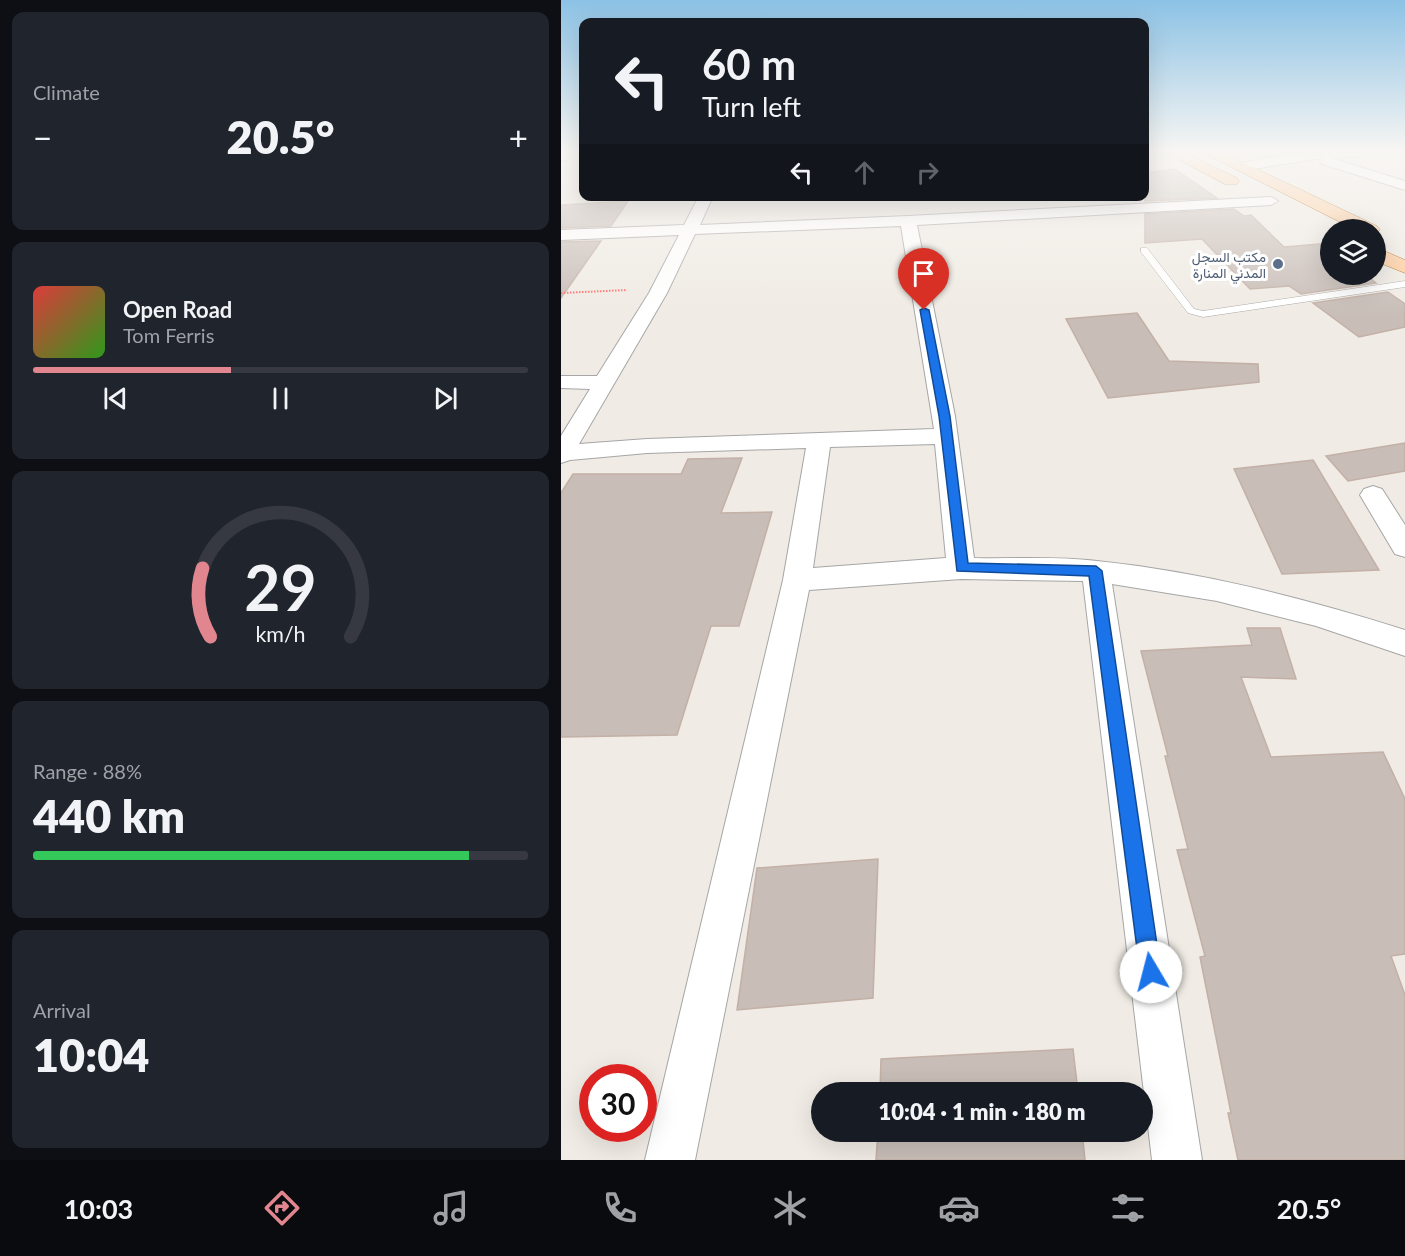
<!DOCTYPE html>
<meta charset="utf-8">
<style>
body{margin:0;font-family:Lato,Vazirmatn,sans-serif;background:#20242c;color:#f1f3f6;height:100vh;display:flex;flex-direction:column;font-size:22px;white-space:nowrap}
*{box-sizing:border-box;margin:0}
p{font-size:20px;color:#9ea1a6}
.icon{flex:none;width:33px;height:33px;fill:none;stroke:currentColor;stroke-width:2;stroke-linecap:round;stroke-linejoin:round}
.map{position:relative;flex:1;overflow:hidden}
.drawer{display:flex;flex-direction:column;gap:12px;padding:12px;background:#0d0f14;width:561px}
.drawer>*{flex:none}
.banner{position:absolute;left:18px;top:18px;width:570px;height:183px;border-radius:12px;box-shadow:0 6px 24px #0002;background:#171b24;color:#f1f3f6;overflow:hidden}
.fabs{position:absolute;left:759px;top:219px;display:grid;gap:12px}
.fabs a{display:grid;place-items:center;width:66px;height:66px;border-radius:50%;background:#171b24;box-shadow:0 6px 24px #0002;font-size:30px}
.speed{position:absolute;left:18px;top:1064px;display:flex;gap:12px;font-size:30px;font-weight:700;text-align:center}
.speed>*{display:grid;place-content:center;width:78px;height:78px;border-radius:50%;background:#171b24;box-shadow:0 6px 24px #0002;line-height:1}
.speed .limit{border:9px solid #d22;background:#fff;color:#111}
.pin{position:absolute;display:grid;place-items:center;width:51px;height:51px;color:#fff;margin:-62px -26px;border-radius:50% 50% 50% 0;rotate:-45deg;box-shadow:0 0 6px #0007}
.pin .icon{rotate:45deg}
.me{position:absolute;width:66px;margin:-33px;rotate:352deg;stroke-linejoin:round;filter:drop-shadow(0 0 4px #0008)}
.turn{display:flex;align-items:center;gap:21px;height:126px;padding:0 24px;font-size:27px}
.turn .icon{width:78px;height:78px;stroke-width:2.5}
.turn b{display:block;font-size:42px;line-height:51px}
.lanes{display:flex;align-items:center;height:57px;padding:0 24px;background:#0003;justify-content:center;gap:30px;direction:ltr}
.lanes .off{opacity:.35}
.big{font-size:45px;font-weight:800;line-height:1.1}
.drawer .tile{flex:1;display:flex;flex-direction:column;justify-content:center;gap:9px;min-width:0;padding:0 21px;border-radius:12px;background:#20242c}
.drawer .dial{align-items:center;gap:0}
.dial svg{height:156px;overflow:visible;fill:none;stroke:#363941;stroke-width:7;stroke-linecap:round;text-anchor:middle}
.dial text{fill:#f1f3f6;stroke:none}
.song{display:flex;align-items:center;gap:18px}
.cover{width:72px;height:72px;border-radius:9px;background:linear-gradient(135deg,hsl(0 70% 55%),hsl(110 70% 35%))}
.played{height:6px;border-radius:3px;background:linear-gradient(90deg,#e1868f 40%,#363941 40%)}
.keys{display:flex;justify-content:space-around;direction:ltr}
.heat{display:flex;justify-content:space-between;align-items:center;font-size:33px;direction:ltr}
.charge{height:9px;border-radius:4px;background:linear-gradient(90deg,#34c759 88%,#363941 0)}
.trip{position:absolute;left:250px;top:1082px;width:342px;height:60px;border-radius:30px;background:#171b24;box-shadow:0 6px 24px #0002;font-weight:800;line-height:60px;text-align:center}
.tab-bar{display:flex;height:96px;justify-content:space-around;align-items:center;background:#090b0e;color:#9ea1a6}
.tab-bar .icon{width:42px;height:42px}
.tab-bar .current{color:#e1868f}
.tab-bar b{font-size:27px;color:#f1f3f6}
main{display:flex;flex:1;min-height:0}
.map>svg:first-child{display:block}
</style>
<main>
<section class="drawer">
<div class="tile"><p>Climate</p>
<div class="heat"><a>−</a><b class="big">20.5°</b><a>+</a></div>
</div>
<div class="tile">
<div class="song"><i class="cover"></i><div><b>Open Road</b><p>Tom Ferris</p></div></div>
<div class="played"></div>
<div class="keys"><svg class="icon" aria-label="previous" viewBox="0 0 24 24"><path d="M18 5L8 12l10 7zM5 5v14"/></svg><svg class="icon" aria-label="pause" viewBox="0 0 24 24"><path d="M8 5v14M16 5v14"/></svg><svg class="icon" aria-label="next" viewBox="0 0 24 24"><path d="M6 5l10 7-10 7zM19 5v14"/></svg></div>
</div>
<div class="tile dial"><svg viewBox="0 0 100 80">
<path d="M14 69A42 42 0 1 1 86 69"/>
<path d="M14 69A42 42 0 0 1 10 34" stroke="#e1868f"/>
<text x="50" y="56" font-size="32" font-weight="700">29</text>
<text x="50" y="72" font-size="11">km/h</text>
</svg></div>
<div class="tile"><p>Range · 88%</p><b class="big">440 km</b><div class="charge"></div></div>
<div class="tile"><p>Arrival</p><b class="big">10:04</b></div>
</section>
<div class="map">
<svg width="844" height="1160" viewBox="0 0 844 1160">
<rect width="100%" height="100%" fill="#f0ebe4"/>
<path fill="#c8bdb7" stroke="#c3b0a6" stroke-width="1.5" d="M 614,169 L 656,198 L 584,201 L 584,173 Z
M 67,201 L 50,226 L 0,228 L 0,205 Z
M 673,209 L 683,216 L 690,215 L 723,247 L 770,243 L 770,274 L 804,274 L 815,283 L 740,294 L 728,286 L 689,289 L 641,239 L 584,243 L 584,214 Z
M 40,241 L 0,298 L 0,242 Z
M 827,292 L 844,304 L 844,327 L 798,337 L 752,303 Z
M 576,313 L 608,361 L 697,364 L 698,382 L 547,398 L 505,319 Z
M 844,443 L 844,471 L 787,481 L 765,456 Z
M 181,458 L 160,513 L 211,512 L 178,626 L 150,626 L 116,735 L 0,737 L 0,493 L 12,474 L 120,474 L 127,459 Z
M 752,460 L 818,570 L 721,574 L 673,469 Z
M 686,628 L 719,628 L 735,679 L 680,677 L 710,757 L 822,752 L 844,799 L 844,954 L 830,956 L 844,995 L 844,1160 L 677,1160 L 667,1113 L 670,1113 L 639,957 L 644,956 L 616,850 L 627,849 L 604,756 L 607,756 L 580,651 L 691,645 Z
M 317,859 L 312,998 L 176,1010 L 196,868 Z
M 512,1049 L 517,1092 L 319,1092 L 320,1059 Z
M 317,1131 L 521,1131 L 524,1160 L 315,1160 Z"/>
<g fill="none" stroke-linecap="round" stroke-linejoin="round">
<g stroke="#a6a6a6" stroke-width="1">
<path id="service" d="M 580,248 L 586,248 L 633,309 L 642,311 L 844,281 L 844,287 L 642,317 L 627,313 L 580,252 Z"/>
</g>
<g stroke="#a6a6a6" stroke-width="2">
<path id="minor" d="M 0,153 L 10,153 L 5,160 L 0,161 Z
M 735,153 L 803,153 L 797,157 L 770,158 L 844,181 L 844,190 L 761,164 L 759,161 L 761,158 L 680,171 L 673,167 L 680,163 Z
M 138,196 L 152,196 L 139,225 L 347,216 L 710,197 L 717,201 L 710,205 L 356,225 L 394,416 L 413,558 C 453,559 496,556 536,561 C 642,572 743,598 844,630 L 844,656 L 755,626 L 656,601 L 551,584 L 641,1160 L 591,1160 L 522,581 L 400,579 L 248,590 L 134,1160 L 84,1160 L 222,580 L 245,448 L 86,453 L 9,460 L 0,463 L 0,436 L 29,389 L 0,388 L 0,376 L 36,376 L 88,293 L 118,235 L 0,240 L 0,230 L 123,225 ZM 340,226 L 373,429 L 86,439 L 18,444 L 106,293 L 134,234 ZM 374,444 L 385,558 L 252,568 L 269,447 Z
M 812,486 L 821,489 L 844,525 L 844,557 L 834,554 L 799,495 L 803,489 Z"/>
</g>
<g stroke="#995a00" stroke-width="1">
<path id="primary" d="M 605,153 L 624,153 L 676,178 L 678,181 L 676,184 L 664,184 Z
M 643,153 L 662,153 L 816,226 L 819,230 L 814,234 L 814,230 L 795,230 Z
M 814,247 L 844,260 L 844,273 L 814,261 Z"/>
</g>
<path stroke="#ff6966" stroke-width="2" stroke-dasharray="1.5 1.5" stroke-linecap="butt" d="M 0,293 L 66,290"/>
<use href="#service" fill="#fff" fill-rule="evenodd"/>
<use href="#minor" fill="#fff" fill-rule="evenodd"/>
<use href="#primary" fill="#ffcb9a" fill-rule="evenodd"/>
</g>
<linearGradient id="sky" x2="0" y2="1"><stop stop-color="#8cc2e5"/><stop offset="0.48" stop-color="#f8f6f3"/><stop offset="1" stop-color="#f8f6f3" stop-opacity="0"/></linearGradient>
<rect width="844" height="316" fill="url(#sky)"/>
<path fill="#1a73e8" stroke="#114b97" stroke-width="1.5" d="M 363,308 L 368,310 L 389,416 L 407,563 L 535,566 L 541,571 L 600,972 L 597,979 L 590,982 L 582,979 L 579,972 L 528,576 L 396,571 L 378,416 L 359,310 Z"/>
<circle fill="#5c6f8a" stroke="#fff" stroke-width="2" cx="717" cy="264" r="6"/>
<g text-anchor="middle" dominant-baseline="central" stroke-width="6" stroke-linejoin="round" paint-order="stroke">
<g font-size="14" fill="#4e5e75" stroke="#fff" text-anchor="end">
<text x="705" y="256">مكتب السجل<tspan x="705" dy="16">المدني المنارة</tspan></text>
</g>
</g>
</svg>
<div class="fabs">
<a><svg class="icon" aria-label="layers" viewBox="0 0 24 24"><path d="M12 4l9 5-9 5-9-5zM3 14l9 5 9-5"/></svg></a>
</div>
<div class="speed"><div class="limit">30</div></div>
<div class="pin" style="left:363px;top:310px;background:#d93025"><svg class="icon" aria-label="arrive" viewBox="0 0 24 24"><path d="M6 21V4h12l-3 4 3 4H6"/></svg></div>
<svg class="me" style="left:590px;top:972px" viewBox="-20 -20 40 40"><circle r="19" fill="#fff"/><path d="M0-13L10 11 0 6-10 11z" fill="#1a73e8"/></svg>
<div class="trip">10:04 · 1 min · 180 m</div>
<div class="banner">
<div class="turn"><svg class="icon" aria-label="left" viewBox="0 0 24 24"><path d="M17 20v-9H6M10 6l-5 5 5 5"/></svg><div><b>60 m</b>Turn left</div></div>
<div class="lanes"><svg class="icon" aria-label="left" viewBox="0 0 24 24"><path d="M17 20v-9H6M10 6l-5 5 5 5"/></svg><svg class="icon off" aria-label="ahead" viewBox="0 0 24 24"><path d="M12 20V5M6 11l6-6 6 6"/></svg><svg class="icon off" aria-label="right" viewBox="0 0 24 24"><path d="M7 20v-9h11M14 6l5 5-5 5"/></svg></div>
</div>
</div>
</main>
<nav class="tab-bar">
<b>10:03</b>
<svg class="icon current" aria-label="directions" viewBox="0 0 24 24"><path d="M12 3l9 9-9 9-9-9zM9 14v-3h6M13 9l2 2-2 2"/></svg>
<svg class="icon" aria-label="music" viewBox="0 0 24 24"><path d="M9 18V5l10-2v13"/><circle cx="6" cy="18" r="3"/><circle cx="16" cy="16" r="3"/></svg>
<svg class="icon" aria-label="phone" viewBox="0 0 24 24"><path d="M5 4h4l2 5-3 2q2 4 5 5l2-3 5 2v4C11 20 4 13 5 4z"/></svg>
<svg class="icon" aria-label="climate" viewBox="0 0 24 24"><path d="M12 3v18M4 7l16 10M4 17L20 7"/></svg>
<svg class="icon" aria-label="car" viewBox="0 0 24 24"><path d="M5 17H2v-5l4-1 3-4h7l3 4 3 1v5h-3M9 17h6M6 11h13"/><circle cx="7" cy="17" r="2"/><circle cx="17" cy="17" r="2"/></svg>
<svg class="icon" aria-label="filters" viewBox="0 0 24 24"><path d="M4 7h16M4 17h16"/><circle cx="9" cy="7" r="2"/><circle cx="15" cy="17" r="2"/></svg>
<b>20.5°</b>
</nav>
